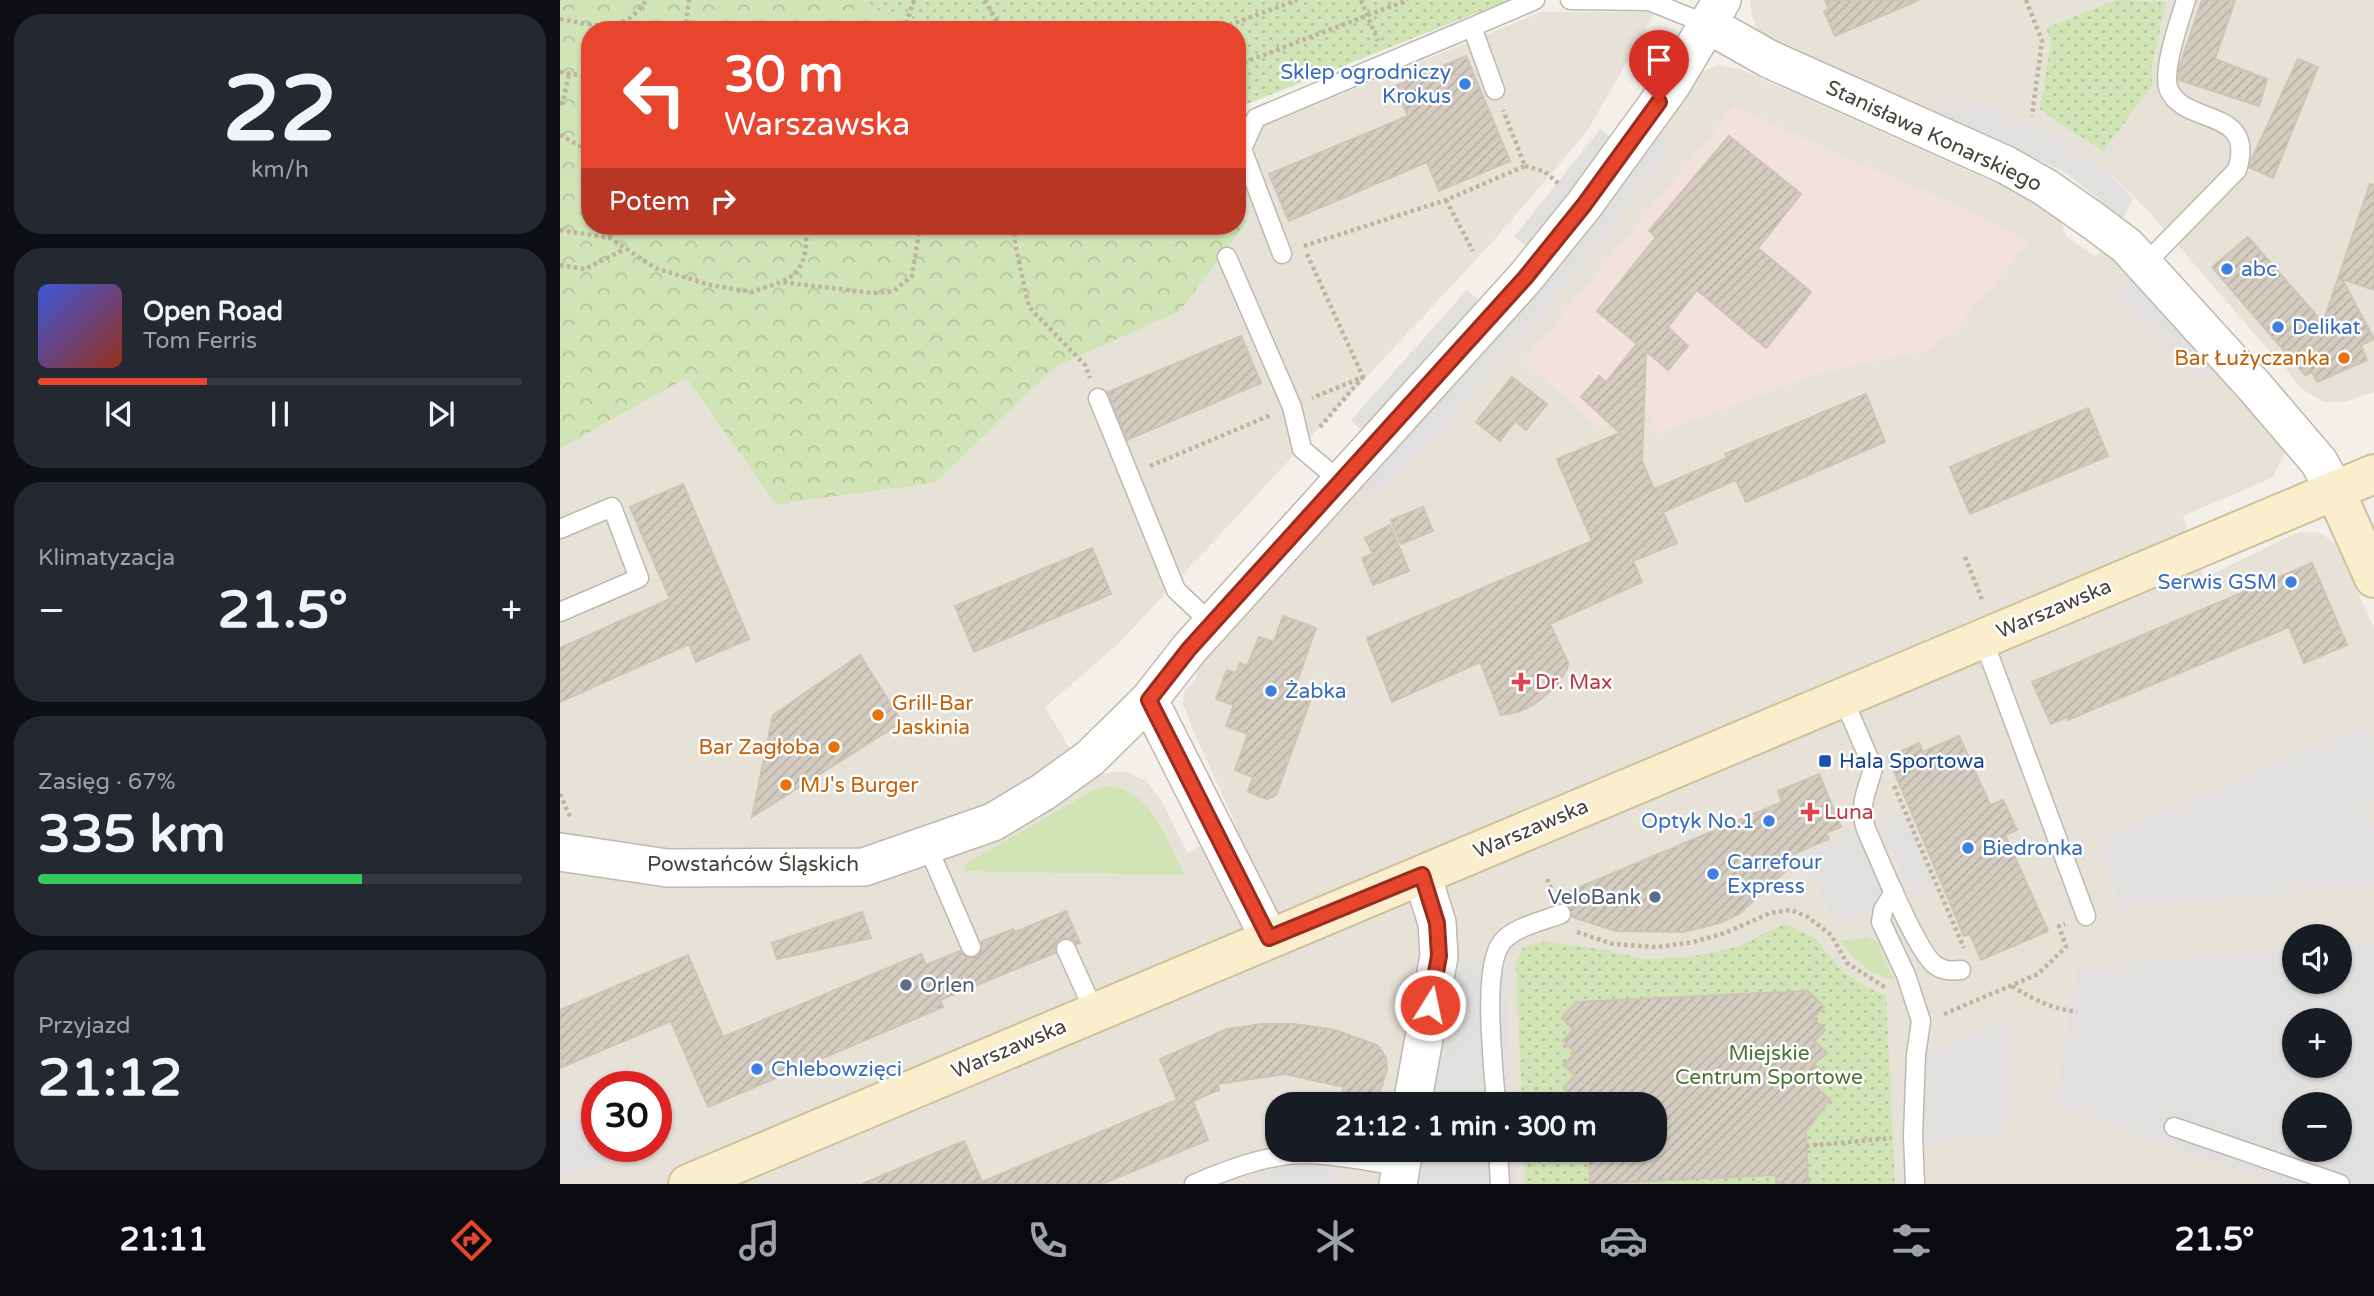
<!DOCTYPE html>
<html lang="pl">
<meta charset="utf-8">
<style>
body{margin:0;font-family:"Varela Round",sans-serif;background:#242831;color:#f1f3f6;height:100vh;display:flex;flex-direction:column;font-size:26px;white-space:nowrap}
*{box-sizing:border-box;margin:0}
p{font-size:23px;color:#9ea1a6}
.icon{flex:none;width:38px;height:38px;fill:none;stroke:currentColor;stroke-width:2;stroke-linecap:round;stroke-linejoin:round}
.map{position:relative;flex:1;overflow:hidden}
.drawer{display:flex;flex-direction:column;gap:14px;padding:14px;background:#0d0f14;width:560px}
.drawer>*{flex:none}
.top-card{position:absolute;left:21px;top:21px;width:665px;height:214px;border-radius:28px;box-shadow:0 2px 5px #0004;background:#e7452d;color:#fff;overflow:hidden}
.controls{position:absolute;left:1722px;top:924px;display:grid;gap:14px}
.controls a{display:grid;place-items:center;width:70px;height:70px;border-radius:50%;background:#171b24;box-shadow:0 2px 5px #0004;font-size:35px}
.speed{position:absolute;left:21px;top:1071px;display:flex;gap:14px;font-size:35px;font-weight:700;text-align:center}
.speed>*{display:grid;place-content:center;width:91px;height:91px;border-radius:50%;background:#171b24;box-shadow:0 2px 5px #0004;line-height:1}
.speed .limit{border:10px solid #d22;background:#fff;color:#111}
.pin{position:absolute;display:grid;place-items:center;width:60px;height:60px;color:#fff;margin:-72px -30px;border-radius:50% 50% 50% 0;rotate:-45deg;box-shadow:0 0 7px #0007}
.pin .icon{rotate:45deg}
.me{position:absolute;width:77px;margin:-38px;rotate:10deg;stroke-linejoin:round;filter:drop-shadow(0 0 5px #0008)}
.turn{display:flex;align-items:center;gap:24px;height:147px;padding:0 28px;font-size:32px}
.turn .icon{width:91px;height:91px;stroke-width:2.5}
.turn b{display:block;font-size:49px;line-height:60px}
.then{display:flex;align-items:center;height:66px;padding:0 28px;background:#0003;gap:14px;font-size:26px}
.big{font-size:52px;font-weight:700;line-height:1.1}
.drawer .card{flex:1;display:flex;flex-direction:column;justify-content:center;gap:10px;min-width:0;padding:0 24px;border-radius:28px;background:#242831}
.drawer .dial{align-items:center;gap:0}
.dial b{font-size:91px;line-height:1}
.song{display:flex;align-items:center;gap:21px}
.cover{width:84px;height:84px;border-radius:10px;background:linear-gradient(135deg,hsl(230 70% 55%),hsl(10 70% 35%))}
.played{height:7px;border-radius:4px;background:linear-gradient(90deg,#e7452d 35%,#363941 35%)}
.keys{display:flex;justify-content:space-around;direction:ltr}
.heat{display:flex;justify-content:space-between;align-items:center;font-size:38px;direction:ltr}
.charge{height:10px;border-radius:5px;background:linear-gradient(90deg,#34c759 67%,#363941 0)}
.trip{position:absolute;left:705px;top:1092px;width:402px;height:70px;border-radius:28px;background:#171b24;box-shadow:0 2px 5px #0004;font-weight:700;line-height:70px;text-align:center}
.tab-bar{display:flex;height:112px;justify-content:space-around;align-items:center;background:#090b0e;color:#9ea1a6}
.tab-bar .icon{width:49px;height:49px}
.tab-bar .active{color:#e7452d}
.tab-bar b{font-size:32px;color:#f1f3f6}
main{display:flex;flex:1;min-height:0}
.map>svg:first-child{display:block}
</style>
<main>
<section class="drawer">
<div class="card dial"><b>22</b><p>km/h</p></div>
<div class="card">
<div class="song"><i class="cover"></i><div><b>Open Road</b><p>Tom Ferris</p></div></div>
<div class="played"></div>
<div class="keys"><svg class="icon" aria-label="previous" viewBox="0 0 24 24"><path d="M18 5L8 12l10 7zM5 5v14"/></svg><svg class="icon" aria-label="pause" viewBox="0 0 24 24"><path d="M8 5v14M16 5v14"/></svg><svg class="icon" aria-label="next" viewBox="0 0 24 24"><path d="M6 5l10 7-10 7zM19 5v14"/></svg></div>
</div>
<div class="card"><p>Klimatyzacja</p>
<div class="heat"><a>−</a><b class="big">21.5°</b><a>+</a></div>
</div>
<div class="card"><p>Zasięg · 67%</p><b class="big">335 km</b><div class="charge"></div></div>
<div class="card"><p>Przyjazd</p><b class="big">21:12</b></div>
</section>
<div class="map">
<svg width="1814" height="1184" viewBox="0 0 1814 1184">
<defs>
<pattern id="forest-crowns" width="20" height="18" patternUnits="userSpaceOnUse" patternTransform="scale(1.75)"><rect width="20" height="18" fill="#d0e4b6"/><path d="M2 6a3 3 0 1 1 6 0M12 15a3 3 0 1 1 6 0" fill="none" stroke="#b4c59d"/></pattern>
<pattern id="park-dots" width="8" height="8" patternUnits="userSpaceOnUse" patternTransform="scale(1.75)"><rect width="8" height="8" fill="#d0e4b6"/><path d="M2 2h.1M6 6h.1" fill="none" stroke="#b4c59d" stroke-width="1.8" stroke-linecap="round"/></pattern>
<pattern id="building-hatch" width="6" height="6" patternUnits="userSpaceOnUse" patternTransform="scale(1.75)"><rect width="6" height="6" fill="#d4ccc0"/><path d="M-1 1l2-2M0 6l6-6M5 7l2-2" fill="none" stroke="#b7b0a6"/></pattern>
</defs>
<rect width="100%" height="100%" fill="#f3f0ea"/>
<path fill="#e7e2d8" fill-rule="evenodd" d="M 1190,0 L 1814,0 L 1814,392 L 1784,402 L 1764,402 L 1742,389 L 1590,213 L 1549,173 L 1504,141 L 1430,107 L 1373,113 L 1200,36 L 1191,13 Z
M 981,12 L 1095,12 L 1028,130 L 937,237 L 559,643 L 485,707 L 526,776 L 564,771 L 586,781 L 602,801 L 627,853 L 676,825 L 632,728 L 623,703 L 625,690 L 636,681 L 636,665 L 1138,73 L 1159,65 L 1182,70 L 1481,203 L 1498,214 L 1506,236 L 1534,256 L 1547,249 L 1557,256 L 1727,450 L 1712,478 L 1623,516 L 1644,578 L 1736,533 L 1756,532 L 1764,535 L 1774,543 L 1780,553 L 1814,628 L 1814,1184 L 0,1184 L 0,449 L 126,378 L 216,503 L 375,483 L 495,367 L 620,311 L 686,223 L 677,202 L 677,137 ZM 1734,936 L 1780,936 L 1780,982 L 1734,982 ZM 1734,1020 L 1780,1020 L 1780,1066 L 1734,1066 ZM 37,1087 L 96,1087 L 96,1146 L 37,1146 ZM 718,1104 L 1096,1104 L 1096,1150 L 718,1150 ZM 1734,1104 L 1780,1104 L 1780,1150 L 1734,1150 Z"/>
<path fill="#f3e1de" d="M 1175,106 L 1285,157 L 1396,204 L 1470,241 L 1395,330 L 1366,351 L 1264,372 L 1097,434 L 1087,407 L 1039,428 L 964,361 Z"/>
<path fill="#d0e4b6" d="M 548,786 C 592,790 607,841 625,875 L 405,871 L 405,864 L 532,791 Z
M 1307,937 L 1318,943 L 1334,980 C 1311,975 1294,961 1281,941 Z"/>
<path fill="url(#forest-crowns)" d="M 0,0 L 298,0 L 384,30 L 30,30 L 30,226 L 677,226 L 677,201 L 686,223 L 620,311 L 495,367 L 375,483 L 216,504 L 126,378 L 0,449 Z"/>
<path fill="url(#park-dots)" d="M 298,0 L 949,0 L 677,108 L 677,30 L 384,30 Z
M 1556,0 L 1606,2 L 1592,65 L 1592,86 L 1543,151 L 1480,110 L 1491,41 L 1486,28 Z
M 1224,924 L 1254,937 L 1281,970 L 1299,983 L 1326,996 L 1335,1184 L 965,1184 L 964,1150 L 1096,1150 L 1096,1104 L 962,1104 L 956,964 L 963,947 L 987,941 L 1051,951 L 1083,959 L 1130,957 L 1177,947 Z"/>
<path fill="#e2e0de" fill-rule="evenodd" d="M 1388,96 L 1430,107 L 1504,141 L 1549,173 L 1573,199 L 1563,218 L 1506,173 L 1453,147 L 1373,113 Z
M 1096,126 L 1115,142 L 1039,248 L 879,434 L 813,499 L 797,487 Z
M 1040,129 L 1054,140 L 969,248 L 954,237 Z
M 1572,277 L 1653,368 L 1637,382 L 1556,292 Z
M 907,290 L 923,304 L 806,434 L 791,420 Z
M 1806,723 L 1814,740 L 1814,799 L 1804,805 L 1814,826 L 1814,886 L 1561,908 L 1537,840 Z
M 1343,814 L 1376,887 L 1353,898 L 1320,824 Z
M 1295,830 L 1328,904 L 1276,927 L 1243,853 Z
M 1814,942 L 1814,1184 L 1714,1184 L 1495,1105 L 1518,966 L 1734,949 L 1734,982 L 1780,982 L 1780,945 ZM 1734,1020 L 1780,1020 L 1780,1066 L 1734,1066 ZM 1734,1104 L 1780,1104 L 1780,1150 L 1734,1150 Z
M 890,959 L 945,965 L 952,1104 L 867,1104 Z
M 1449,1019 L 1447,1134 L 1353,1143 L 1356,1055 Z
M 37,1105 L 37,1146 L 83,1146 L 0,1182 L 0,1121 Z
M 859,1150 L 954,1150 L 956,1184 L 854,1184 Z
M 737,1165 L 763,1167 L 779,1172 L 777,1184 L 688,1184 L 686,1178 L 713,1169 Z"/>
<path fill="url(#building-hatch)" stroke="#cec3b4" stroke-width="2" d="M 1265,0 L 1359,0 L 1275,36 L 1264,11 L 1269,9 Z
M 1642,0 L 1675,0 L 1655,59 L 1707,79 L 1699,106 L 1619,80 L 1619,68 Z
M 906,56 L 950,161 L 879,191 L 867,162 L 729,221 L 709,174 L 848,116 L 835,86 Z
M 1738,59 L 1758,67 L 1713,178 L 1689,167 L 1689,165 Z
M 1169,136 L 1241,194 L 1198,248 L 1251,292 L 1206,348 L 1137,290 L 1108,327 L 1128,346 L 1108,370 L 1086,351 L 1082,461 L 1094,489 L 1167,458 L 1165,454 L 1306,394 L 1325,442 L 1186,502 L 1176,480 L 1103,512 L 1117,543 L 1073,561 L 1082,582 L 990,624 L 1008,663 L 1007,669 L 996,686 L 975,704 L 958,712 L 941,715 L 920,662 L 832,702 L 807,638 L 1032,541 L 997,459 L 1060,433 L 1021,397 L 1039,376 L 1046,382 L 1077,344 L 1037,311 L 1096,237 L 1089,231 Z
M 1810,184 L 1814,185 L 1814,290 L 1782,279 L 1814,339 L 1801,345 L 1807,360 L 1757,382 L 1752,372 L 1745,375 L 1652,267 L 1688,237 L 1763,323 Z
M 681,336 L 701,383 L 567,440 L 548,392 Z
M 952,377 L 987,404 L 966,430 L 955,421 L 940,441 L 916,422 Z
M 1528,408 L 1548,456 L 1410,514 L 1390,467 Z
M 123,484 L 189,639 L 136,662 L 129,644 L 0,702 L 0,648 L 110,599 L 70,507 Z
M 863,507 L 873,531 L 841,544 L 831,520 Z
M 830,525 L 849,571 L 813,585 L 802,558 L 813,554 L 805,538 Z
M 532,548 L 551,594 L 414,652 L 395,606 Z
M 1752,563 L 1787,645 L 1744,663 L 1729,627 L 1508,720 L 1507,717 L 1491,724 L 1472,682 Z
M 723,616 L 756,628 L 736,684 L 754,690 L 716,795 L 707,799 L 688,792 L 693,777 L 675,770 L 688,734 L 666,726 L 674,705 L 656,699 L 667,670 L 676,673 L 680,663 L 687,666 L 699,637 L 714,642 Z
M 300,655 L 342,722 L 192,817 L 213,715 Z
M 1399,736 L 1430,805 L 1443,800 L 1457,830 L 1445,835 L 1488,931 L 1421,960 L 1410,934 L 1404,936 L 1328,757 L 1359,743 L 1363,752 Z
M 1259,774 L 1281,827 L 1266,833 L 1269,839 L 1236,853 L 1227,870 L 1179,914 L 1160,923 L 1123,932 L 1056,931 L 1012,917 L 1009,906 L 999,903 L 996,897 L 1222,802 L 1218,791 Z
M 506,911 L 520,943 L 516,944 L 512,939 L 502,938 L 496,943 L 495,953 L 380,1000 L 383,1007 L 148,1107 L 111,1021 L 0,1068 L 0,1010 L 128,955 L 163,1037 L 361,954 L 366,965 L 400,951 L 405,956 L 415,958 L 420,953 L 421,942 L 453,929 L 455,932 Z
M 302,912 L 311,938 L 217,959 L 212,943 Z
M 1248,991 L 1264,1007 L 1253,1018 L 1265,1030 L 1254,1041 L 1267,1053 L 1254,1064 L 1269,1076 L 1255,1087 L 1270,1099 L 1246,1131 L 1248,1184 L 1216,1184 L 1216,1175 L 1030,1184 L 1029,1150 L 1096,1150 L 1096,1104 L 1019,1104 L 1004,1088 L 1015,1075 L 1003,1065 L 1015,1052 L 1003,1041 L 1013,1030 L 1002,1018 L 1016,1002 Z
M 702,1024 L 733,1024 L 757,1027 L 775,1030 L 817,1045 L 826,1057 L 827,1070 L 816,1104 L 790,1104 L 792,1099 L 781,1095 L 784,1087 L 725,1074 L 658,1084 L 659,1090 L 633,1101 L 648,1140 L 542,1184 L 302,1184 L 404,1141 L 422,1182 L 617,1100 L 600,1059 L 667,1029 Z"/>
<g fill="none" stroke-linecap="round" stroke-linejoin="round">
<g stroke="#beb8ad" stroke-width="21">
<path id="service" d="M 1010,0 L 1089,1 L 1149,25
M 935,90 L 912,27 L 975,0
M 722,254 L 682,149 L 696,118 L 912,27
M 667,257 L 732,407 L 742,449 L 781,482
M 1584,265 L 1677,170 C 1697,107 1625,126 1609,90 C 1601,72 1620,19 1626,0
M 538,398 L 616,590 L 652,624
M 0,529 L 52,507 L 79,578 L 0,612
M 1423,639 L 1526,916
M 1283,698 L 1313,768 C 1307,792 1298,804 1306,829 C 1318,856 1356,951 1375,965 C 1383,971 1391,971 1401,970
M 367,845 L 411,947
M 1334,892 L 1323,910 L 1321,922 L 1346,975 L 1361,1021 L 1356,1055 L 1353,1136 L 1355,1184
M 506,949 L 535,1013
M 936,1104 C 934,1069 921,968 942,942 C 954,927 983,921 1001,914
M 1614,1127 L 1780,1184
M 938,1150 L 940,1184
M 634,1184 C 669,1169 711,1153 749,1154 C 780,1155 811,1162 841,1166"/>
</g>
<g stroke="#beb8ad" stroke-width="40">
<path id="minor" d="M 1149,25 L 1209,59 L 1446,165 L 1485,187 L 1535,222 L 1567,246 L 1695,387 L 1759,462 L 1775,491
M 589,700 L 709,938
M 0,852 L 107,868 L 304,867 L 433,822 L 483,792 L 530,758 L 589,700 L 629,649 L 965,278 L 1024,205 L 1112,84 L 1162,0
M 852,1104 L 879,956 L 877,923 L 862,875
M 838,1184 L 844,1150"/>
</g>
<g stroke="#cfc19d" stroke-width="42">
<path id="secondary" d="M 1775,491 L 1814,578
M 128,1184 L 1814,474"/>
</g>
<path stroke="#bfb39f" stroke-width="4.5" stroke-dasharray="3.5 3.5" stroke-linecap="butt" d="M 425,0 L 441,30
M 801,0 L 818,41
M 1466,0 L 1482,41 L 1472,116
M 0,19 C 35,25 64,36 86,0
M 125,30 L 129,0
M 344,30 L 354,0
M 656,30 L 737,0
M 677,65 L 848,0
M 0,72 L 30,77
M 0,103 L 3,103 L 9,73
M 0,135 L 22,147 L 30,155
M 965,166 L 984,171 L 998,183
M 886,200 L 913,251
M 454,226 L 455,244 L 469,307 L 525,365 L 530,378
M 0,230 L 50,238 L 95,268 L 150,285 L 192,292 L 221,282 L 313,293 L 334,291 L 352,276 L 360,226
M 50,238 L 50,226
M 744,246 L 886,200 L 965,166 L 943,110
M 747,254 L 803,377 L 752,398
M 0,265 L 25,269 L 65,249
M 223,281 C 246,271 247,249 246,226
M 760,427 L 802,378
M 590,466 L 711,415
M 1405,557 L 1423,602
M 1334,786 L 1404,948
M 0,794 L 11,819
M 987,879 L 992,891
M 1017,932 L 1053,944 L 1097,947 L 1133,942 L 1165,933 L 1210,913 L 1231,910 L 1248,917 L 1271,935 L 1287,963 L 1326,988
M 1452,986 C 1474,1000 1491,1008 1517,1012
M 1384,1014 L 1478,974 L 1506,947 L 1499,926 L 1505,924
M 1246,1146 L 1331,1138"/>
<use href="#service" stroke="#fff" stroke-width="18"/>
<use href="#minor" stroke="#fff" stroke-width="37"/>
<use href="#secondary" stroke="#faeecd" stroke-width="38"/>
</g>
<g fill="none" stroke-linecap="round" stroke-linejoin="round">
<g stroke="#962d1d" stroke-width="18">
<path id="route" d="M 870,1005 L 879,956 L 877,923 L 862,875 L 709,938 L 589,700 L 629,649 L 965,278 L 1024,205 L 1099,102"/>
</g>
<use href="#route" stroke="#e7452d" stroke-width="12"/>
</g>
<g fill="#3f7fe0" stroke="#fff" stroke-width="2.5">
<circle cx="905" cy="84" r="7"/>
<circle cx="1667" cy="269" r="7"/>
<circle cx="1718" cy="327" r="7"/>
<circle cx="1731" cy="582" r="7"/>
<circle cx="711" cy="691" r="7"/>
<circle cx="1209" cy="821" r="7"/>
<circle cx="1408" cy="848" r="7"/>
<circle cx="1153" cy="874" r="7"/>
<circle cx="197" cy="1069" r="7"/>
</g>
<g fill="#e8710a" stroke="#fff" stroke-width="2.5">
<circle cx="1784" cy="358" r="7"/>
<circle cx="318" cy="715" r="7"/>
<circle cx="274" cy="747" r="7"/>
<circle cx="226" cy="785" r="7"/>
</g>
<g fill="#e0444e" stroke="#fff" stroke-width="2.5">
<path d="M957.5 671.5h7v7h7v7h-7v7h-7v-7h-7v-7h7z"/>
<path d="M1246.5 801.5h7v7h7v7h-7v7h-7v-7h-7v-7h7z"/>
</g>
<rect fill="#1a4fb4" stroke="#fff" stroke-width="2.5" x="1258" y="754" width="14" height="14" rx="3.5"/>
<g fill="#5c6f8a" stroke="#fff" stroke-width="2.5">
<circle cx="1095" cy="897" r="7"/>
<circle cx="346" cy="985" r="7"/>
</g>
<g text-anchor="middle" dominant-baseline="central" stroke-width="5" stroke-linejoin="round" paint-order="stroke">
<g font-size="21" fill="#366cbe" stroke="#fff" text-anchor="start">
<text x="891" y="72" text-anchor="end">Sklep ogrodniczy<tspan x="891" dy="24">Krokus</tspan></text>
<text x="1681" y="269">abc</text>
<text x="1732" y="327">Delikat</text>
<text x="1717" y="582" text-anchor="end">Serwis GSM</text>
<text x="725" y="691">Żabka</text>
<text x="1195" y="821" text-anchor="end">Optyk No.1</text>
<text x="1422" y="848">Biedronka</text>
<text x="1167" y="862">Carrefour<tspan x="1167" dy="24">Express</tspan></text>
<text x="211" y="1069">Chlebowzięci</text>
</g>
<g font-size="21" fill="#474138" stroke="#fff">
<text transform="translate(1374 136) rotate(25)">Stanisława Konarskiego</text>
<text transform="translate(1494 609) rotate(-23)">Warszawska</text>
<text transform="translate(971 829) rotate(-23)">Warszawska</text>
<text x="193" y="864">Powstańców Śląskich</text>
<text transform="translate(449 1049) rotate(-23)">Warszawska</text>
</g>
<g font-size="21" fill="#c56008" stroke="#fff" text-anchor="end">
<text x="1770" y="358">Bar Łużyczanka</text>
<text x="332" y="703" text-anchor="start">Grill-Bar<tspan x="332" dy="24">Jaskinia</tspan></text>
<text x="260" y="747">Bar Zagłoba</text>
<text x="240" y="785" text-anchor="start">MJ's Burger</text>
</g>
<g font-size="21" fill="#be3a42" stroke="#fff" text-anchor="start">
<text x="975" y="682">Dr. Max</text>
<text x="1264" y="812">Luna</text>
</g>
<g font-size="21" fill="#164399" stroke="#fff" text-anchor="start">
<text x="1279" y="761">Hala Sportowa</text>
</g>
<g font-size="21" fill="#4e5e75" stroke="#fff" text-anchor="end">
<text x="1081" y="897">VeloBank</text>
<text x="360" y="985" text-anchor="start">Orlen</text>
</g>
<g font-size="21" fill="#4b7430" stroke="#fff">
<text x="1209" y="1053">Miejskie<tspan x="1209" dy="24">Centrum Sportowe</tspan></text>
</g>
</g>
</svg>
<div class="controls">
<a><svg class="icon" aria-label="sound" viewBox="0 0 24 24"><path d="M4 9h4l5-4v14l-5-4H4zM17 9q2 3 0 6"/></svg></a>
<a>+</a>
<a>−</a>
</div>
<div class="speed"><div class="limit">30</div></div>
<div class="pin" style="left:1099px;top:102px;background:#d93025"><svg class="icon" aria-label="arrive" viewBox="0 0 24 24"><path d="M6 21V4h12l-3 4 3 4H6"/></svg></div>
<svg class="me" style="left:870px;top:1005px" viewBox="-20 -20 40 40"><circle r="17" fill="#e7452d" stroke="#fff" stroke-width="3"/><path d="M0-11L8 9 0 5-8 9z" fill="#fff"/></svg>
<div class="trip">21:12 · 1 min · 300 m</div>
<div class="top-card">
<div class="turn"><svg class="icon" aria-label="left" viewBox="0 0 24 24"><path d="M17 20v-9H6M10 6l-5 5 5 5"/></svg><div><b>30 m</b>Warszawska</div></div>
<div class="then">Potem<svg class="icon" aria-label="right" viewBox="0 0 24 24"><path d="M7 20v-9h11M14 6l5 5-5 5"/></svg></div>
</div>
</div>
</main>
<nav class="tab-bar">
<b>21:11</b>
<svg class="icon active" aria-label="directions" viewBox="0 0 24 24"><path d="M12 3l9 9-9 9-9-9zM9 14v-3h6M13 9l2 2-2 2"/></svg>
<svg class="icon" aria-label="music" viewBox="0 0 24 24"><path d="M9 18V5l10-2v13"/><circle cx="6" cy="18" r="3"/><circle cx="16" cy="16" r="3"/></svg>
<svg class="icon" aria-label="phone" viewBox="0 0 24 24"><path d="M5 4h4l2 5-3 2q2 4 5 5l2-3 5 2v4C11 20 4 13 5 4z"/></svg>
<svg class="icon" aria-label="climate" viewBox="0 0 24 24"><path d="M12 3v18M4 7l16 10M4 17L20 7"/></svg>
<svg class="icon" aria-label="car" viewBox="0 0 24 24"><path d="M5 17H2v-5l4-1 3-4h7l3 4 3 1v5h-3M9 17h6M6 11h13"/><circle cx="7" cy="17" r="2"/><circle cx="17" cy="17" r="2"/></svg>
<svg class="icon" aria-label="filters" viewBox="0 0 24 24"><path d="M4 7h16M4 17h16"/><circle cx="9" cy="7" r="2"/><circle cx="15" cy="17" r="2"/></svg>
<b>21.5°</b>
</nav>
